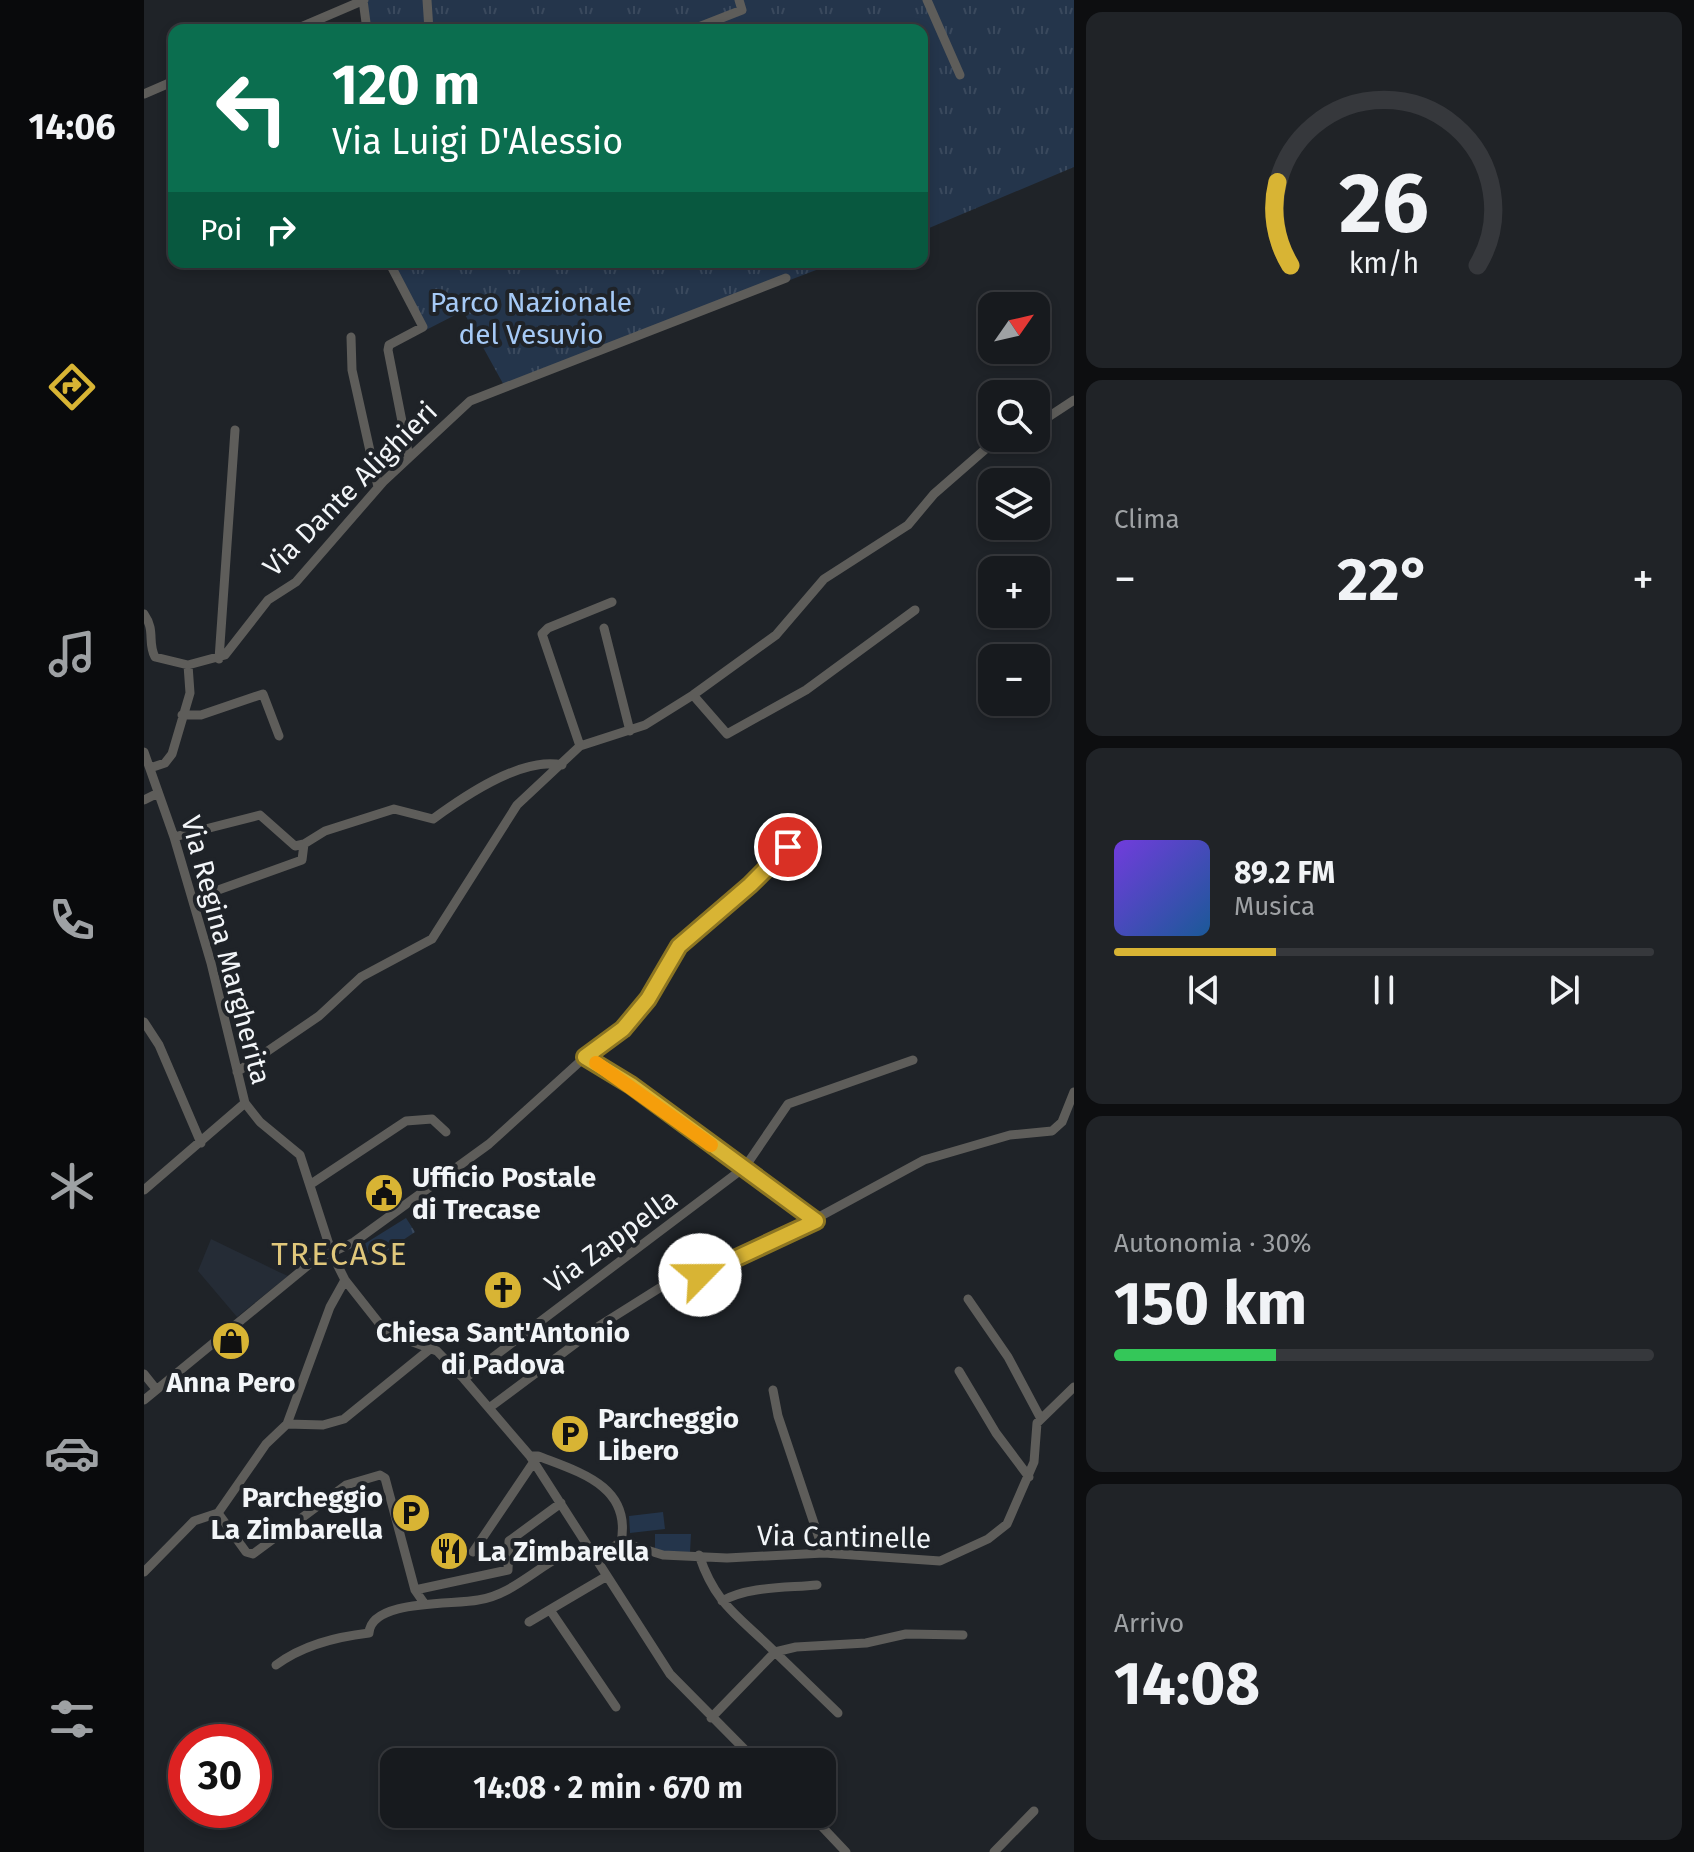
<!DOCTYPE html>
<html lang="it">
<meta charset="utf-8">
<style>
body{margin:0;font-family:"Fira Sans",sans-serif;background:#202327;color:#f1f3f6;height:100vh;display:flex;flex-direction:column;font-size:30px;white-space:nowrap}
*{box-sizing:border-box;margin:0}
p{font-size:26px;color:#9ea1a4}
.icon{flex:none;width:44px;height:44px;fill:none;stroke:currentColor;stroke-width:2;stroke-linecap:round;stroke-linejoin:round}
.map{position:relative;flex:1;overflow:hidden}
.panel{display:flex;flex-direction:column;gap:12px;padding:12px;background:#0d0e10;width:620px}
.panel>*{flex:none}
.top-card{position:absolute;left:24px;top:24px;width:760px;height:244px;border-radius:16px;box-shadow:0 4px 12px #0003,0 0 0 2px #36383c;background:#0b6e4f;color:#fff;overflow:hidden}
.needle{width:52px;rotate:56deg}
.fabs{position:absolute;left:834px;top:292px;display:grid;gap:16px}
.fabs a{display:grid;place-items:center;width:72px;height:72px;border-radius:16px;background:#171a1e;box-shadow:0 4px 12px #0003,0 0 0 2px #36383c;font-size:40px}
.speed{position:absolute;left:24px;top:1724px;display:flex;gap:16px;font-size:40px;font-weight:700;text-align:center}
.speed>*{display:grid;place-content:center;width:104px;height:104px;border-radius:50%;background:#171a1e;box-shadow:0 4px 12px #0003,0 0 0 2px #36383c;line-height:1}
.speed .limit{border:12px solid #d22;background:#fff;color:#111}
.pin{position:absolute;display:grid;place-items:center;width:68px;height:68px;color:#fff;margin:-34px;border:4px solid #fff;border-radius:50%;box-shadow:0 2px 8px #0007}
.me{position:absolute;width:88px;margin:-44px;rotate:67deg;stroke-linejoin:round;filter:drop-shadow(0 0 6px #0008)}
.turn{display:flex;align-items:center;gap:28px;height:168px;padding:0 32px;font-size:36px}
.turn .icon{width:104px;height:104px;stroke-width:2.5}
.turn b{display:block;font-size:56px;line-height:68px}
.then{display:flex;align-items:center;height:76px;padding:0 32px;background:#0003;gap:16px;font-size:30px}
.big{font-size:60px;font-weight:700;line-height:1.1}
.panel .widget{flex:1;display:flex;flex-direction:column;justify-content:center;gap:12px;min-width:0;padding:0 28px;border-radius:16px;background:#202327}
.panel .dial{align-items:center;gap:0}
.dial svg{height:208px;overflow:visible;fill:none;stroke:#36383c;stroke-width:7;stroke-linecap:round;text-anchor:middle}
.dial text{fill:#f1f3f6;stroke:none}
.song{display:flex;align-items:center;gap:24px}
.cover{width:96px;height:96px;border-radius:12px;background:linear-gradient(135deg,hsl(260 70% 55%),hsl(210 70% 35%))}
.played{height:8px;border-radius:4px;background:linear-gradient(90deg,#d8b434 30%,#36383c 30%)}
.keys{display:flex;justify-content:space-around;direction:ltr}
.heat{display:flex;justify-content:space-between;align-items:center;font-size:44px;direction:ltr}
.charge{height:12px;border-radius:6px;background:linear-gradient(90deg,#34c759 30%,#36383c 0)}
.trip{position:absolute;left:236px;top:1748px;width:456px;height:80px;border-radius:16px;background:#171a1e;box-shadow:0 4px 12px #0003,0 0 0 2px #36383c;font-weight:700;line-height:80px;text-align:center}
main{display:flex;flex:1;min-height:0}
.tab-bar{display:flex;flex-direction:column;width:144px;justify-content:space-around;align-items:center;background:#090a0c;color:#9ea1a4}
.tab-bar .icon{width:56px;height:56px}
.tab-bar .active{color:#d8b434}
.tab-bar b{font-size:36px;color:#f1f3f6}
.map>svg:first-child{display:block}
</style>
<main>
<nav class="tab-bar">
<b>14:06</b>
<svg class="icon active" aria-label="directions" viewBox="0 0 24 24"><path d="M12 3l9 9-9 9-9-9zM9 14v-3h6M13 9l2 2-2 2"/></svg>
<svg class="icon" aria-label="music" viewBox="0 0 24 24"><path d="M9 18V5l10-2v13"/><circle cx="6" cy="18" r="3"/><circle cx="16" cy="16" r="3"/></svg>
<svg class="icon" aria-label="phone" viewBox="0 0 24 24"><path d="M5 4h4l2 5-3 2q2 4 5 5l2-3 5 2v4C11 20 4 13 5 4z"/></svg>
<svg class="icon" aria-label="climate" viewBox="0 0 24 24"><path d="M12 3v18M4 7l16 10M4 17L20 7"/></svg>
<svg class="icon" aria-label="car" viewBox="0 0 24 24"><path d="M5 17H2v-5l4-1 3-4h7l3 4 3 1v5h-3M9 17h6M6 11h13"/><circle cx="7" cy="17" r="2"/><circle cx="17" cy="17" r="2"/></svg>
<svg class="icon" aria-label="filters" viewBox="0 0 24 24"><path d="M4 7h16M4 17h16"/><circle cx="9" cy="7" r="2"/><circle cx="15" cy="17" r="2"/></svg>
</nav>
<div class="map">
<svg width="930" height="1852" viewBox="0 0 930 1852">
<defs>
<pattern id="park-tufts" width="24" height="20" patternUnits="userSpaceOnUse" patternTransform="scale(2)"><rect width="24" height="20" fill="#24354b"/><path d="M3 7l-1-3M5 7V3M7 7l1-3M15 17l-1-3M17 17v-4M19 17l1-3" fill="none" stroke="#3a495d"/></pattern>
</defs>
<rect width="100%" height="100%" fill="#1f2328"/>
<path fill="#252c36" d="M 67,1239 L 135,1272 L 144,1276 L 93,1317 L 54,1271 Z"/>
<path fill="#24354b" d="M 519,1512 L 521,1529 L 486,1533 L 485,1516 Z
M 511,1534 L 547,1534 L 546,1552 L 511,1551 Z"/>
<path fill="url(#park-tufts)" d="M 217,0 L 930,0 L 930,167 L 778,231 L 778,30 L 220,30 Z
M 241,262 L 693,262 L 362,389 L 319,311 L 278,332 Z
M 262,1218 L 271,1232 L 232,1258 L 228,1251 L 214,1259 L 209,1251 Z"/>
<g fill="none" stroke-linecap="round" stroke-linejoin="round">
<path stroke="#5e5d5a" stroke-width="9" d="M 219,0 L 223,30
M 283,0 L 285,30
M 783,0 L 816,75
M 150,30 L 220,0
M 547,30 L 598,10 L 595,0
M 0,94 L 30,81
M 245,262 L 279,327 L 245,345 L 244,350 L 265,457
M 207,337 L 208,370 L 234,487
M 892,425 L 930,400
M 0,614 C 12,631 3,642 11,657 L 44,665 L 81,655 L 124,600 L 152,582 L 239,482 L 326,401 L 642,278
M 460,628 L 486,731
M 75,659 L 91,430
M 549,695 L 583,734 L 662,690 L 771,610
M 38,715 L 57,715 L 119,694 L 135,736
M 436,746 L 398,634 L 404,628 L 468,602
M 0,752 L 30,837 L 67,963 L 101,1103 L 116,1122 L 156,1155 L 188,1254 L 201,1280 L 242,1332 L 293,1351 L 320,1379 L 386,1456 L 526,1674 L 613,1762
M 6,768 L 21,763 L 28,754 L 46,693 L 44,665
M 0,800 L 14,793
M 30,837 L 116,815 L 151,846 L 160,844
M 160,844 L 181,831 L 250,809 L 289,819 C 319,797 378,756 418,765
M 49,899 L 158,860 L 160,844
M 0,1022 L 15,1045 L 57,1143
M 441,1057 L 487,1085 L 672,1221
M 93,1072 L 175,1016 L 217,977 L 288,939 L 373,805 L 436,746 L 501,725 L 549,695 L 632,635 L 680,579 L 764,525 L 790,494 L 845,446 L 865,438
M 167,1184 L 262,1121 L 288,1119 L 302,1132
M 0,1190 L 101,1103
M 824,1299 L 864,1357 L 897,1419
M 815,1371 L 852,1433 L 885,1477
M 0,1374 L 12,1389
M 320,1379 L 601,1167 L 644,1104 L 769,1060
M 629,1390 L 634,1416 L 680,1553
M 0,1400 L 168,1262 L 210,1242 L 345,1144 L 441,1057 L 479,1029 L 504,999 L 535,946 L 606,885 L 662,828
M 345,1408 L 455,1326 L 541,1272 L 560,1274 L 616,1249 L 780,1160 L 866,1135 L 908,1131 L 918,1122 L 930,1092
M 143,1424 L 179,1425 L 200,1419 L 286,1349
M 386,1456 L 394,1456 C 435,1472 488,1486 477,1542 L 452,1558
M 74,1513 L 102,1552 L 109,1554 L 202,1485 L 236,1475 L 241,1478 L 271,1590 L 280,1603
M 74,1513 L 122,1444 L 143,1424 L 186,1307 L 201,1280
M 477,1542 L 519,1555 L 583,1558 L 680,1553 L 796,1561 L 844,1539 L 863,1524 L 890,1462 L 893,1423 L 930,1387
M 329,1552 L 389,1463
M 555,1555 C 572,1606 595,1616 631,1652 L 567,1718
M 0,1572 L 50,1521 L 74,1513
M 271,1590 L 364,1570 L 365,1541 L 417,1503
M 578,1601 C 605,1586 642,1588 673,1585
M 406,1610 L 472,1707
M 385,1622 L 463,1576
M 631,1652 L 652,1647 L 722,1643 L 762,1634 L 819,1635
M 631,1652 L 694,1713
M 132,1665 C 159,1645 191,1637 225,1633 C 227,1599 308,1605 334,1600 C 376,1594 404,1552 445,1547
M 666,1814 L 702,1852
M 850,1852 L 890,1811"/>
</g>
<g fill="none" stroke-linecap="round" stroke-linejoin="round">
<g stroke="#8c7522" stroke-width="20">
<path id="route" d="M 556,1275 L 672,1221 L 487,1085 L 441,1057 L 479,1029 L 504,999 L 535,946 L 606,885 L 644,847"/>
</g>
<use href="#route" stroke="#d8b434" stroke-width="14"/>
<path stroke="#f59e0b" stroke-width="14" d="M 452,1063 L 567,1145"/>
</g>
<defs>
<g id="civic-disc" transform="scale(2)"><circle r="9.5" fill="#d8b434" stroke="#1f2328"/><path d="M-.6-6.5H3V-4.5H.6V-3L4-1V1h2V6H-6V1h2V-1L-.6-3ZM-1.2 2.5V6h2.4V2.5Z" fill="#111"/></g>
<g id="church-disc" transform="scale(2)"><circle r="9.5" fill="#d8b434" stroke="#1f2328"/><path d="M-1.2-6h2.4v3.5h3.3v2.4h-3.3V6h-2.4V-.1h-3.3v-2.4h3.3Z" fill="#111"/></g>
<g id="shop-disc" transform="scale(2)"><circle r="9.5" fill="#d8b434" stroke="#1f2328"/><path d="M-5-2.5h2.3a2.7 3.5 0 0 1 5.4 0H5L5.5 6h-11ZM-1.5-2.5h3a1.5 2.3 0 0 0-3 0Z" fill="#111"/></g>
<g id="parking-disc" transform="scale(2)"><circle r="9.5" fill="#d8b434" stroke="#1f2328"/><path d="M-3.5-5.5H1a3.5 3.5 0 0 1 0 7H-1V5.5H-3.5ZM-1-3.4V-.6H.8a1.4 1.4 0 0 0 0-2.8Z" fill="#111"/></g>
<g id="restaurant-disc" transform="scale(2)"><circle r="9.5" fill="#d8b434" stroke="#1f2328"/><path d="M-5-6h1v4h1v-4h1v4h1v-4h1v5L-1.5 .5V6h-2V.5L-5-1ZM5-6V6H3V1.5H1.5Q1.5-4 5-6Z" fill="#111"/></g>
</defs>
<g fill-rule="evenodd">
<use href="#civic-disc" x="240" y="1193"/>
<use href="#church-disc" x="359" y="1290"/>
<use href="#shop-disc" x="87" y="1341"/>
<use href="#parking-disc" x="426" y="1434"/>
<use href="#parking-disc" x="267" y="1513"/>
<use href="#restaurant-disc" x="305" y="1551"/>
</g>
<g text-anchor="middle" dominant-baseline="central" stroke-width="8" stroke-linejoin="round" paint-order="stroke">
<g font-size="28" fill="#a6caf6" stroke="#1f2328">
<text x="387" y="302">Parco Nazionale<tspan x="387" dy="32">del Vesuvio</tspan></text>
</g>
<g font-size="28" fill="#f2f5f8" stroke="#1f2328">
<text transform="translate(206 489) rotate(-45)">Via Dante Alighieri</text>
<text transform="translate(82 950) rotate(75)">Via Regina Margherita</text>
<text transform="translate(467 1241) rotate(-36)">Via Zappella</text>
<text transform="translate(700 1537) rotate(1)">Via Cantinelle</text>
</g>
<g font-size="28" font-weight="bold" fill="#f2f5f8" stroke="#1f2328" text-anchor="start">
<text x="268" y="1177">Ufficio Postale<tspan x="268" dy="32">di Trecase</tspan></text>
<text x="359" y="1332" text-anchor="middle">Chiesa Sant'Antonio<tspan x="359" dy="32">di Padova</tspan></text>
<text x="87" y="1382" text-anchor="middle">Anna Pero</text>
<text x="454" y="1418">Parcheggio<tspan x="454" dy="32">Libero</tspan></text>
<text x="239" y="1497" text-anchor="end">Parcheggio<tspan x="239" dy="32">La Zimbarella</tspan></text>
<text x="333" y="1551">La Zimbarella</text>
</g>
<g font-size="32" letter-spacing="2" fill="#e0c77b" stroke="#1f2328">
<text x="196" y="1254">TRECASE</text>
</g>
</g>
</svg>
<div class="fabs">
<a><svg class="needle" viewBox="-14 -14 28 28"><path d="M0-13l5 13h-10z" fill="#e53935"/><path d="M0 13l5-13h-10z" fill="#9ea1a4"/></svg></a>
<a><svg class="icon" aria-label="search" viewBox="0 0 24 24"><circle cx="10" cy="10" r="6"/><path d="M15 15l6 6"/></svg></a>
<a><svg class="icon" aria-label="layers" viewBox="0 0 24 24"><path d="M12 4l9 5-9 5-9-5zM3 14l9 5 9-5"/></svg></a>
<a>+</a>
<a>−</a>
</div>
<div class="speed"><div class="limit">30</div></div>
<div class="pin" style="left:644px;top:847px;background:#d93025"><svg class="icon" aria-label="arrive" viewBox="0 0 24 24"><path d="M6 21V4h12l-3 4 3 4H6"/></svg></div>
<svg class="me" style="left:556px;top:1275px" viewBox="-20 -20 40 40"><circle r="19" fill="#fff"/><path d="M0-13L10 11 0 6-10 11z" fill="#d8b434"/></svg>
<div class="trip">14:08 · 2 min · 670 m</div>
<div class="top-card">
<div class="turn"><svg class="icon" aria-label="left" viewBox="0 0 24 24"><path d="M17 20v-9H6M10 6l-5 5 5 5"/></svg><div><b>120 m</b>Via Luigi D'Alessio</div></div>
<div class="then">Poi<svg class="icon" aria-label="right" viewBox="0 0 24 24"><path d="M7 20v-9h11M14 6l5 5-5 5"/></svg></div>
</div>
</div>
<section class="panel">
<div class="widget dial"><svg viewBox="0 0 100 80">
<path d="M14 69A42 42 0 1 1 86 69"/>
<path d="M14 69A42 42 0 0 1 9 37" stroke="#d8b434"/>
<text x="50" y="56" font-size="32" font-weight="700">26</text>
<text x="50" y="72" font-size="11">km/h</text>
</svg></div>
<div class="widget"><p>Clima</p>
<div class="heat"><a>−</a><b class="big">22°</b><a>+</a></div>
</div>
<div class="widget">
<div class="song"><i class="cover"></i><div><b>89.2 FM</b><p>Musica</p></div></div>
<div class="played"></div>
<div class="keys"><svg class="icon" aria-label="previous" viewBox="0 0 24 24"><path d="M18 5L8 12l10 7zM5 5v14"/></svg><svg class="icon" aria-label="pause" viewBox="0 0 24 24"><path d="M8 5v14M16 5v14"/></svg><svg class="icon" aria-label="next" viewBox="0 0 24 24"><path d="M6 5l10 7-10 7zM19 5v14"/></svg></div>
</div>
<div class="widget"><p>Autonomia · 30%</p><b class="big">150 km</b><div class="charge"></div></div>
<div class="widget"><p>Arrivo</p><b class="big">14:08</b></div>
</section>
</main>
